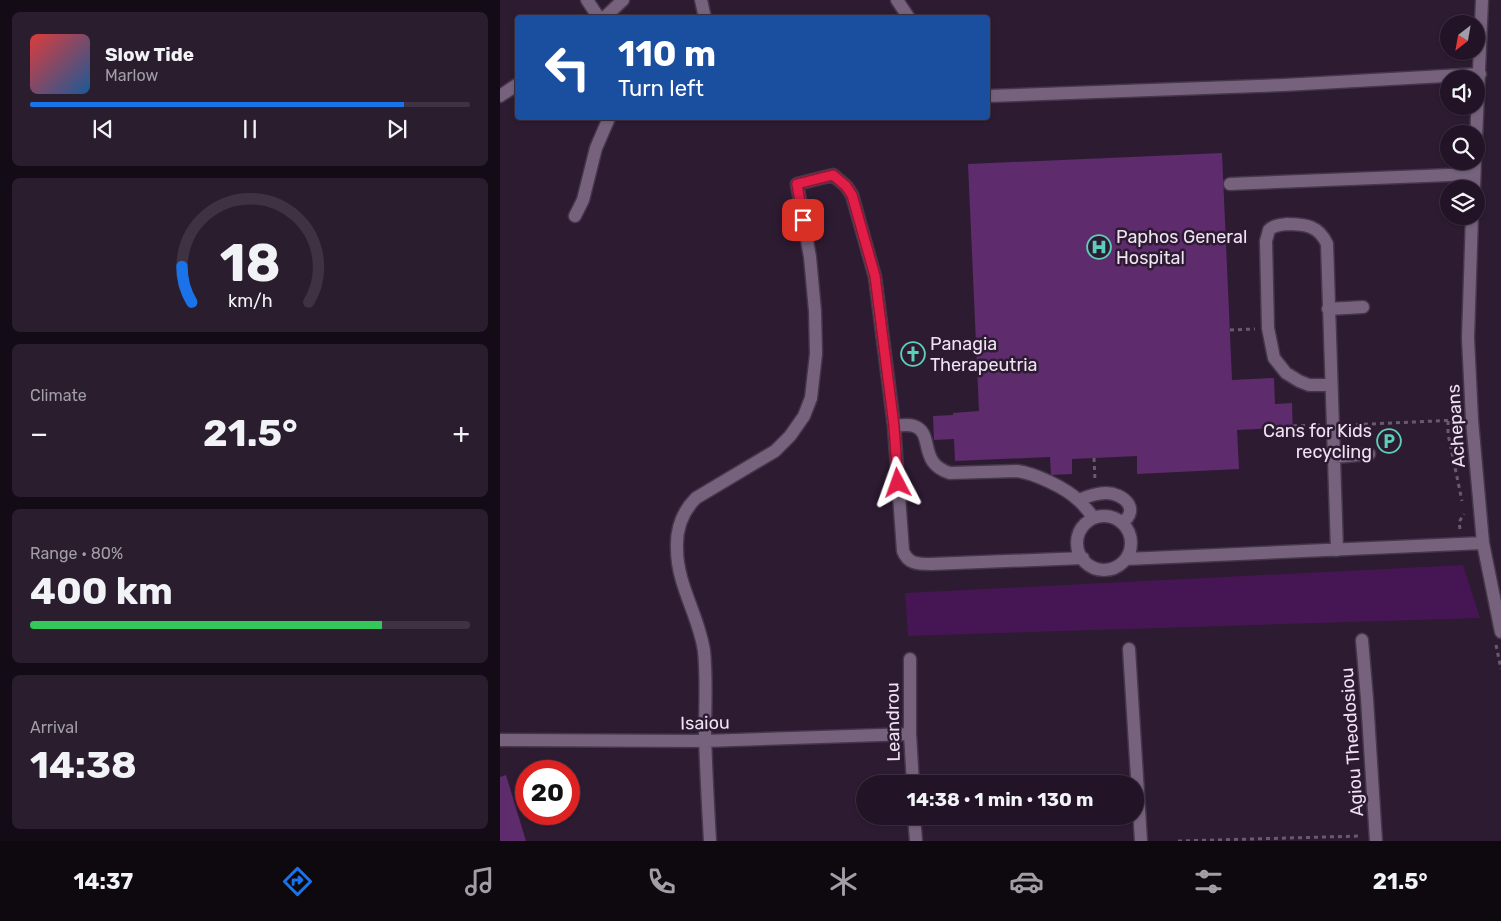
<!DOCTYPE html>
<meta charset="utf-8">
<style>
body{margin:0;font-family:Rubik,sans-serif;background:#2a1d2e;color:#f1f3f6;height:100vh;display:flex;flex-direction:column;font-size:19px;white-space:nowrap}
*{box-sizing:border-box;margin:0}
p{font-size:16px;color:#a29ea7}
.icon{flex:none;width:28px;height:28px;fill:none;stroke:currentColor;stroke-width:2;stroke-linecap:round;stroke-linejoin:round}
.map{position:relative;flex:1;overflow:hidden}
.drawer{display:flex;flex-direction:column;gap:12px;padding:12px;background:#130b15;width:500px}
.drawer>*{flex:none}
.banner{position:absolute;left:15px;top:15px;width:475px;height:105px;border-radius:5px;box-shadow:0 1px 4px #0004,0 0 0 1px #3f3343;background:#1a4fa0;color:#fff;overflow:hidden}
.needle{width:32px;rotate:211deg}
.tools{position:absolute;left:940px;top:15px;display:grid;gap:10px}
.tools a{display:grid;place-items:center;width:45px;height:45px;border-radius:50%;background:#221426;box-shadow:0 1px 4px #0004,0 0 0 1px #3f3343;font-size:25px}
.speed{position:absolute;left:15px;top:760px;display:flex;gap:10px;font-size:25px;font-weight:700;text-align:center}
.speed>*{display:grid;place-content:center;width:65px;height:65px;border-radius:50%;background:#221426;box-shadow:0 1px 4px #0004,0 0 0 1px #3f3343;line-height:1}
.speed .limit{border:8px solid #d22;background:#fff;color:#111}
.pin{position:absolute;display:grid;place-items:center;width:42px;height:42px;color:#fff;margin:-21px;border-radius:10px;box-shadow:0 2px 8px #0006}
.me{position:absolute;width:55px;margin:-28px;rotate:356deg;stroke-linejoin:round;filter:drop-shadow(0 0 4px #0008)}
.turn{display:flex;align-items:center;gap:18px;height:105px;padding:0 20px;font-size:22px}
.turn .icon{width:65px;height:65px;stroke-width:2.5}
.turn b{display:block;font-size:35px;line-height:42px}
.big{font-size:38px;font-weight:700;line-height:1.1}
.drawer .tile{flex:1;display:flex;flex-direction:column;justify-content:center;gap:8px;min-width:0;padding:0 18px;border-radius:8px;background:#2a1d2e}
.drawer .dial{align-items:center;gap:0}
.dial svg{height:130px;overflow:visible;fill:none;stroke:#3f3343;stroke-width:7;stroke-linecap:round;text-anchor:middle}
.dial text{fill:#f1f3f6;stroke:none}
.song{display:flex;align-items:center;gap:15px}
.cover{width:60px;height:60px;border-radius:8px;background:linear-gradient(135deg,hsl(0 70% 55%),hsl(210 70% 35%))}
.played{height:5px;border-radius:2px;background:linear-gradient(90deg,#1a73e8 85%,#3f3343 85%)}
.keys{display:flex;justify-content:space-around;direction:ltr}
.heat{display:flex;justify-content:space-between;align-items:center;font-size:28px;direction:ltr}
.charge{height:8px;border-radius:4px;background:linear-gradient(90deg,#34c759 80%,#3f3343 0)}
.trip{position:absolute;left:356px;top:775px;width:288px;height:50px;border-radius:25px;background:#221426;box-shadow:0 1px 4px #0004,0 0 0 1px #3f3343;font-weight:700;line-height:50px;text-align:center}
.menu{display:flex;height:80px;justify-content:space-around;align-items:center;background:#0e080f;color:#a29ea7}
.menu .icon{width:35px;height:35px}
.menu .on{color:#1a73e8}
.menu b{font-size:22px;color:#f1f3f6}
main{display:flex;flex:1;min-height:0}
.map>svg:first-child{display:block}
</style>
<main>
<section class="drawer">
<div class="tile">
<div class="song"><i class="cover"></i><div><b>Slow Tide</b><p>Marlow</p></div></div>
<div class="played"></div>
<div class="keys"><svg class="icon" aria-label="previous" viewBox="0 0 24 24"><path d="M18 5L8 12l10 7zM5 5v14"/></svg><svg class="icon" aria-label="pause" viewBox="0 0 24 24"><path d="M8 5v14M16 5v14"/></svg><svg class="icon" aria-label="next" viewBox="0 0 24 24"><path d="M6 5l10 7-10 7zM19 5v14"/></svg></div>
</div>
<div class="tile dial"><svg viewBox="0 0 100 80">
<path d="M14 69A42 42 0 1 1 86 69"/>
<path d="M14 69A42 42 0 0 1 8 47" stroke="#1a73e8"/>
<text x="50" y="56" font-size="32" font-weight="700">18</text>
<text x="50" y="72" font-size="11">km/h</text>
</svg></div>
<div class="tile"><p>Climate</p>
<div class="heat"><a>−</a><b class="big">21.5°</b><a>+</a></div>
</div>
<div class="tile"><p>Range · 80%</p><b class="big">400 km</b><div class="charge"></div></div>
<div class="tile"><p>Arrival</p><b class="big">14:38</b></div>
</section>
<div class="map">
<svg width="1001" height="841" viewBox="0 0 1001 841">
<rect width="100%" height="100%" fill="#2d1b32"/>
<path fill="#451653" d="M 963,565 L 980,618 L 408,636 L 405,593 Z"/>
<path fill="#5e2b6d" d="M 722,153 L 732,380 L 774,378 L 775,404 L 792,403 L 793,437 L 775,437 L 775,428 L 737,430 L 739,469 L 637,474 L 637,456 L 572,459 L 572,474 L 551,475 L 550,457 L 455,461 L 454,439 L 434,440 L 433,416 L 453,415 L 453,413 L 479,411 L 468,164 Z
M 6,775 L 26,841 L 0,841 L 0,777 Z"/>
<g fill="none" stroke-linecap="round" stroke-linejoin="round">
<g stroke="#45364a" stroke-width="15">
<path id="minor" d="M 87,0 L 99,18
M 201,0 L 205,18
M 397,0 L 409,18
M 104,18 L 123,0
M 0,96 L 18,84
M 488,96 L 784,85 L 980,74
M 976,140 L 982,0
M 730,184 L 974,174
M 974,189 L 975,161
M 75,216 L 83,200 L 96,148 L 109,118
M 972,216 L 968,338 L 972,420 L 983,543 L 1001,632
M 828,309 L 863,307
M 831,385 L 809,385 L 799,381 L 786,373 L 774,358 L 768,328 L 766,241 L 769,230 C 774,225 780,225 787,224 C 806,224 819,226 827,244 L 837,550
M 394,426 C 401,425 408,424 414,426 C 435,433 417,463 450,473 L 517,471 C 534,473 566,488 578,500 C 584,505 589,512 594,518
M 834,457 L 869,454
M 579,500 C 588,496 596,493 606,493 C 623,493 641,509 622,523
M577 543a27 27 0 1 1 54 0a27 27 0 1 1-54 0Z
M 626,559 L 983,543
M 862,640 L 867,699 L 876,841
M 629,649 L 641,841
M 410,659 L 410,734 L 413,784
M 0,740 L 205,741 L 410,734
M 414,816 L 416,841
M 210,841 C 208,806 206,770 205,735 C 205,707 207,679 204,651 C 199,616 177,585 177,549 C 176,529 182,512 196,498 L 275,451 L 290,436 L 304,416 L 311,398 L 316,354 L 315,311 L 310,257 L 297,184 L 333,175 L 346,186 L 352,195 L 375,277 L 394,426 L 403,551 C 408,564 418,564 431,564 L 583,558"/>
</g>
<path stroke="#6a5a6f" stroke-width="3" stroke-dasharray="4 4" stroke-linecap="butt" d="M 730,330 L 755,329
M 948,421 L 948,434 L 962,501
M 848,425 L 957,420
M 793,426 L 820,425
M 594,458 L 595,481
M 960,529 L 959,522 L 964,514
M 996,645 L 1001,669
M 678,841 L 862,836"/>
<use href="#minor" stroke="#76627d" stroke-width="12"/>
</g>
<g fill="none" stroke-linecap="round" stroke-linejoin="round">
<g stroke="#92132f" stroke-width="12">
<path id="route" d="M 303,220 L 297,184 L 333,175 L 346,186 L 352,195 L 375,276 L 394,426 L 398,483"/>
</g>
<use href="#route" stroke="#e11d48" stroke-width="9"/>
</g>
<defs>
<g id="hospital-ring" transform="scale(1.25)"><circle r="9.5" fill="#2d1b32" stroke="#5cceba" stroke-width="1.5"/><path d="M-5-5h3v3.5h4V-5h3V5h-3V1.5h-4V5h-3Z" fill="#5cceba"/></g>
<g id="church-ring" transform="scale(1.25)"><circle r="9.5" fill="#2d1b32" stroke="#5cceba" stroke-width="1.5"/><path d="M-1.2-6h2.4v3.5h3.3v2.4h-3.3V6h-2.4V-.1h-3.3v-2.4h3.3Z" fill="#5cceba"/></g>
<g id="parking-ring" transform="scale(1.25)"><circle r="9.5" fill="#2d1b32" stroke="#5cceba" stroke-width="1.5"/><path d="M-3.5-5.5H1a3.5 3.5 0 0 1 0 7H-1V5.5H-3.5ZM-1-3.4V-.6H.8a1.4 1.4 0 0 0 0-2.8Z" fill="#5cceba"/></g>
</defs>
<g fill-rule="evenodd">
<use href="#hospital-ring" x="599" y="247"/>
<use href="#church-ring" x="413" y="354"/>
<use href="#parking-ring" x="889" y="441"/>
</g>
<g text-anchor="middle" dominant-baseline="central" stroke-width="5" stroke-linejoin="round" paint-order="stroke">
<g font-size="18" fill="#efe3f3" stroke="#2d1b32" text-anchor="start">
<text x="616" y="237">Paphos General<tspan x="616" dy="21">Hospital</tspan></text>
<text x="430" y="344">Panagia<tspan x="430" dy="21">Therapeutria</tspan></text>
<text x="872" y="431" text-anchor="end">Cans for Kids<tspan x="872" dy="21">recycling</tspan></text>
</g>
<g font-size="18" fill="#efe3f3" stroke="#2d1b32">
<text transform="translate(956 426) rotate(-94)">Achepans</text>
<text transform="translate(393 722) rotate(-91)">Leandrou</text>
<text transform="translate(205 723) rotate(-1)">Isaiou</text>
<text transform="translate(852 742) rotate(-94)">Agiou Theodosiou</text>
</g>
</g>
</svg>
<div class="tools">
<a><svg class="needle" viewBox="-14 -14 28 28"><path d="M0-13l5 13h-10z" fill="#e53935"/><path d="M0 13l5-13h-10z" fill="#a29ea7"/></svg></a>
<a><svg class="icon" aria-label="sound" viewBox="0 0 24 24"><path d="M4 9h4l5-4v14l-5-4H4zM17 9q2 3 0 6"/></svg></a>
<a><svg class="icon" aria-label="search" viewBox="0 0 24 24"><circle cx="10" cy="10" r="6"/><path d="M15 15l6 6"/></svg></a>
<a><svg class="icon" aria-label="layers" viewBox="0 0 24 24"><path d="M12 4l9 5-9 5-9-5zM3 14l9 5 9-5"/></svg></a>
</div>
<div class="speed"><div class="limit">20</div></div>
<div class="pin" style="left:303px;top:220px;background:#d93025"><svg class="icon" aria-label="arrive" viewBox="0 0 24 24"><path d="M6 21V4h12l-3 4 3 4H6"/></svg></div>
<svg class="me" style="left:398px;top:483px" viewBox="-20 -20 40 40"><path d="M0-17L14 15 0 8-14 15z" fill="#e11d48" stroke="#fff" stroke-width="4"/></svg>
<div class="trip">14:38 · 1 min · 130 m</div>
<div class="banner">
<div class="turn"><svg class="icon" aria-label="left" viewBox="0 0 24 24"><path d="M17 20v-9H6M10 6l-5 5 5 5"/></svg><div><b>110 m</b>Turn left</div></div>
</div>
</div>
</main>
<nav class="menu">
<b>14:37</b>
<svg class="icon on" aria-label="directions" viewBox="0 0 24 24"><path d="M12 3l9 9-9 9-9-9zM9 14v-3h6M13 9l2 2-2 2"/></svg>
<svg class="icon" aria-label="music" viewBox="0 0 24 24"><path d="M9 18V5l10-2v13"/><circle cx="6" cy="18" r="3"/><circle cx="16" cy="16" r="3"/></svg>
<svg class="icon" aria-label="phone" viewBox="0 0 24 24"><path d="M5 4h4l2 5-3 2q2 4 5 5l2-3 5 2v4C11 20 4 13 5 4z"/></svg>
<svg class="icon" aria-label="climate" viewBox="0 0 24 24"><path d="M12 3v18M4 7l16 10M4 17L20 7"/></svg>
<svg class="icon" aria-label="car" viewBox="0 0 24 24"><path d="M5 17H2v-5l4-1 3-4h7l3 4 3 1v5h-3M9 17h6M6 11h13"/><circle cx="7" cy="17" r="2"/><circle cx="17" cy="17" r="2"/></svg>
<svg class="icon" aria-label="filters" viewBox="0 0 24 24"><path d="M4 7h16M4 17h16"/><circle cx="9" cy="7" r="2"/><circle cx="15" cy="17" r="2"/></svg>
<b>21.5°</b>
</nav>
